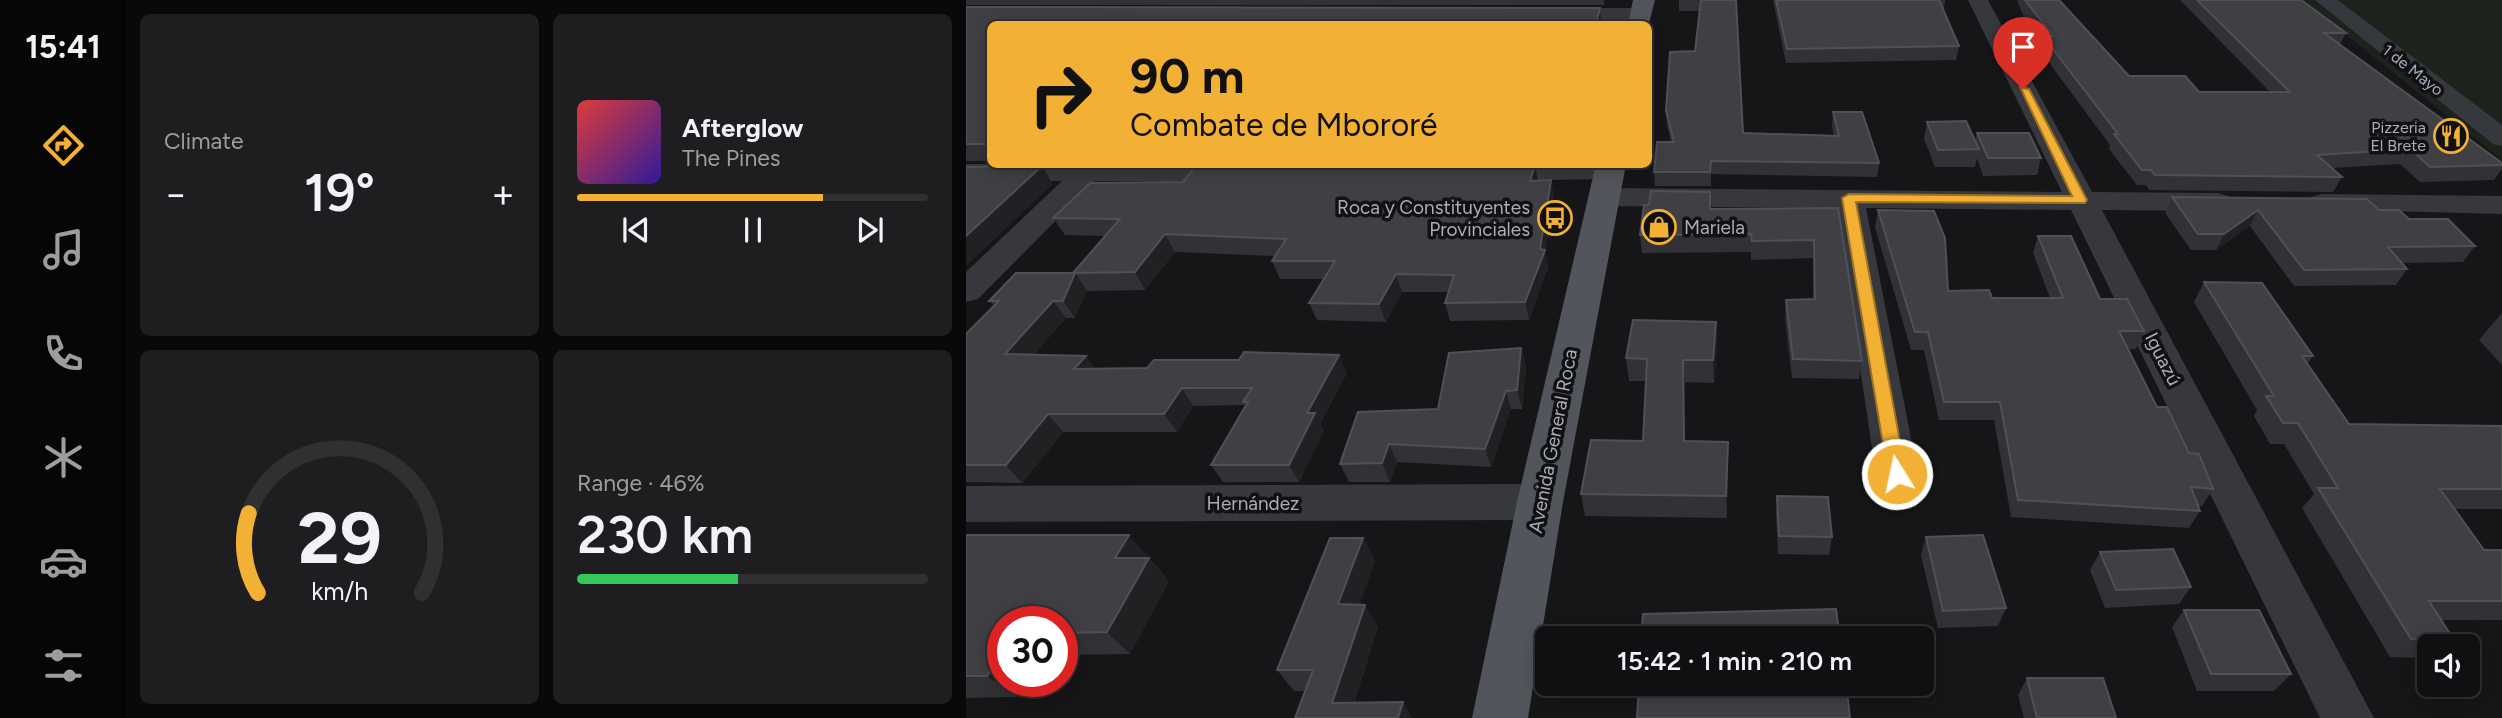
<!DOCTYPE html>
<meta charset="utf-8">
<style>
body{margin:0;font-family:Figtree,sans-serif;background:#1e1e20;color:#f1f3f6;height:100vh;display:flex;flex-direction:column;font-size:26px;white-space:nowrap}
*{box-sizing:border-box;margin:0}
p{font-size:23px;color:#9c9d9f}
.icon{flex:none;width:38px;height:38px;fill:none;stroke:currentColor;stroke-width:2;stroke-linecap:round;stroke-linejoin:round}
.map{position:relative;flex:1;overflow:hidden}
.side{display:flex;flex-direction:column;gap:14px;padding:14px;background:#09090a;width:840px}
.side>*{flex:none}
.guide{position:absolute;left:21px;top:21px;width:665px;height:147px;border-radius:10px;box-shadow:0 4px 18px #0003,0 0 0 2px #303032;background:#f2b134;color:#111;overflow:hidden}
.fabs{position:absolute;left:1451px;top:634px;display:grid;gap:14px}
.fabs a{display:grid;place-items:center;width:63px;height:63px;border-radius:10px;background:#101012;box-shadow:0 4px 18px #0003,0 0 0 2px #303032;font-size:35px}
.speed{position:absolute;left:21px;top:606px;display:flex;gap:14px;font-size:35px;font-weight:700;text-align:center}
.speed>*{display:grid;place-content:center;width:91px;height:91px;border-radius:50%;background:#101012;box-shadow:0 4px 18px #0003,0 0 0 2px #303032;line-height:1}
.speed .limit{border:10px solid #d22;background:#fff;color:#111}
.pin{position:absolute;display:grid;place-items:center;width:60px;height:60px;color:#fff;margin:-72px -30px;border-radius:50% 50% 50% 0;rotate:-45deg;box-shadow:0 0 7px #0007}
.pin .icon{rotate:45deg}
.me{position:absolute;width:77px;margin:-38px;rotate:350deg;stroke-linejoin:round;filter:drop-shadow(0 0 5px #0008)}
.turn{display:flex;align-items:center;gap:24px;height:147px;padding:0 28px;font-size:32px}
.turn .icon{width:91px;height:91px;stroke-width:2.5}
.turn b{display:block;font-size:49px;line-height:60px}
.big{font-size:52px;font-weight:600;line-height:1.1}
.side .tile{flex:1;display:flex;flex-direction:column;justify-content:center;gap:10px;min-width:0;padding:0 24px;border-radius:10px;background:#1e1e20}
.side .dial{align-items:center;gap:0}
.dial svg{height:182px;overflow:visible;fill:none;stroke:#303032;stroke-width:7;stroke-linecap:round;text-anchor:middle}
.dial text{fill:#f1f3f6;stroke:none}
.song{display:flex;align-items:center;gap:21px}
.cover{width:84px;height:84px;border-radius:10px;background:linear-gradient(135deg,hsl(0 70% 55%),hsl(250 70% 35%))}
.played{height:7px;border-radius:4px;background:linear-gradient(90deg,#f2b134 70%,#303032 70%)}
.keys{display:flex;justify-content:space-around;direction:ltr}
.heat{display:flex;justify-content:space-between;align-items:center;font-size:38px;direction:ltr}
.charge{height:10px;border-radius:5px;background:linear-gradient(90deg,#34c759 46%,#303032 0)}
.side .tiles{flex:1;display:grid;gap:14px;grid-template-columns:repeat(2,1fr)}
.trip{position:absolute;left:569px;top:626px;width:399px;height:70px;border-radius:10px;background:#101012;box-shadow:0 4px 18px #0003,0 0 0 2px #303032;font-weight:600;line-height:70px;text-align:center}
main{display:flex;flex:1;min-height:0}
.menu{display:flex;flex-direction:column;width:126px;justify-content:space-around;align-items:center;background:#060607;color:#9c9d9f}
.menu .icon{width:49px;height:49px}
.menu .active{color:#f2b134}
.menu b{font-size:32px;color:#f1f3f6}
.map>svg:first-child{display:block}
</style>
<main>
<nav class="menu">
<b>15:41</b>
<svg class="icon active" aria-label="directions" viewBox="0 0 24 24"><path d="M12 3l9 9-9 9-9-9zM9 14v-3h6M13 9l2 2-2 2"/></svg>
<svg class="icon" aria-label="music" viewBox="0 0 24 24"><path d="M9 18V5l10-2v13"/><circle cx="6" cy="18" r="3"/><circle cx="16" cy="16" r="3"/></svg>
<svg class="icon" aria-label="phone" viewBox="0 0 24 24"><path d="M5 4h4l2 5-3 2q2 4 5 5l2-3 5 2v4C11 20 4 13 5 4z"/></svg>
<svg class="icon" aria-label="climate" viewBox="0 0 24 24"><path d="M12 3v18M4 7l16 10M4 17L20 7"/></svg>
<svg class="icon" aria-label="car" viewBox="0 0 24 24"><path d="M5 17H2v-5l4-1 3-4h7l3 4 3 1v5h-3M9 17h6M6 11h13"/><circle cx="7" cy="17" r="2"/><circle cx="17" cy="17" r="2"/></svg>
<svg class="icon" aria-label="filters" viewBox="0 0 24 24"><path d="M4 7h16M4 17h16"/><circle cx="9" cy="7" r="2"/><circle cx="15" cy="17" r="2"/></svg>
</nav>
<section class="side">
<div class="tiles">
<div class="tile"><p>Climate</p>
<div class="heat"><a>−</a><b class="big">19°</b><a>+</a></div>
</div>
<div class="tile">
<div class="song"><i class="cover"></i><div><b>Afterglow</b><p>The Pines</p></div></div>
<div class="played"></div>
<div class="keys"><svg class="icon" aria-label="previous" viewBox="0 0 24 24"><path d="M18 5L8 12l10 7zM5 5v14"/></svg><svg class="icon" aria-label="pause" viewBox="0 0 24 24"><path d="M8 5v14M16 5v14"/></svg><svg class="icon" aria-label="next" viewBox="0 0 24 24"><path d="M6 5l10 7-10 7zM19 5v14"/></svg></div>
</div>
<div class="tile dial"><svg viewBox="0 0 100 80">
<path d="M14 69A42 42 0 1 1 86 69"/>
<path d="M14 69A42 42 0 0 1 10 34" stroke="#f2b134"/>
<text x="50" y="56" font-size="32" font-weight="700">29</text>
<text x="50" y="72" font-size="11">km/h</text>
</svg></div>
<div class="tile"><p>Range · 46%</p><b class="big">230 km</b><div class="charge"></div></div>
</div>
</section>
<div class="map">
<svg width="1536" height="718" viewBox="0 0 1536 718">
<rect width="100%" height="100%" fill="#161618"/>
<path fill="#1c231d" d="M 1337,0 L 1536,0 L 1536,160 Z"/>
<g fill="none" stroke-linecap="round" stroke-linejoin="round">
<path fill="#37383d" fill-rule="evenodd" d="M 1002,0 L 1022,0 L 1126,192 L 1252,193 L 1262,196 L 1267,202 L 1262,208 L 1252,211 L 1136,210 L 1408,718 L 1354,718 L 1105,210 L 900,208 L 952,474 L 946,486 L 931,491 L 916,486 L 910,474 L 870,208 L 637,206 L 627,203 L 622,197 L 627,191 L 637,188 L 1096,192 Z
M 1349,0 L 1372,0 L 1536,125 L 1536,146 L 1527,144 Z
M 585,8 L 675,8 L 686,14 L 675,20 L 577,19 L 574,14 L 577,9 Z
M 0,164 L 279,164 L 289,172 L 285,178 L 275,181 L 129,181 L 12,299 L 0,302 L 0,272 L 96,181 L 0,182 Z
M 515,164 L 651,164 L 657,171 L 653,177 L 643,179 L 519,181 L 509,178 L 505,172 Z
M 1356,194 L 1536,196 L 1536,214 L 1345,209 L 1341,203 L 1345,197 Z
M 574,484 L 589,490 L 596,502 L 589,514 L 574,520 L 0,522 L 0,486 Z"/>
<path fill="#53555c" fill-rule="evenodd" d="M 667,0 L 689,0 L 682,27 L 662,24 Z
M 630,164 L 660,164 L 597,502 L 562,718 L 506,718 L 551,502 Z"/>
</g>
<path fill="#323236" d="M 0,0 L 638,0 L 638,5 L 0,5 Z
M 713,0 L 770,0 L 777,133 L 868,135 L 866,126 L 867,112 L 913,163 L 911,177 L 745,174 L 745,186 L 689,186 L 688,172 L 705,142 L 701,125 L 700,111 L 729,51 L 733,11 L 713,11 Z
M 807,0 L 979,0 L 978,8 L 977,8 L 993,46 L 990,60 L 820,63 Z
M 1051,0 L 1093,0 L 1163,76 L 1233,92 L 1304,92 L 1214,0 L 1335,0 L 1380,33 L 1374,44 L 1536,163 L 1536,169 L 1528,180 L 1454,182 L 1434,164 L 1366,168 L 1376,177 L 1367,192 L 1183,190 L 1180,185 L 1171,185 L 1143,149 L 1144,145 L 1073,49 L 1076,39 L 1057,15 Z
M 0,7 L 636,23 L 24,24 L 24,161 L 0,161 Z
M 961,122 L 1009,142 L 1011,133 L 1075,158 L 1071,175 L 1017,176 L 1011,158 L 1009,167 L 969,167 L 958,139 Z
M 569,165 L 572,181 L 588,197 L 579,252 L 582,267 L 563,320 L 484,321 L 479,303 L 482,292 L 436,292 L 420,322 L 351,320 L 343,303 L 358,279 L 314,279 L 306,261 L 309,256 L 209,252 L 179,290 L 121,291 L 109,318 L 100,318 L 68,354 L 130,369 L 381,373 L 354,424 L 358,431 L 333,482 L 257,482 L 245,465 L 279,405 L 227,406 L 211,432 L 97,432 L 56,483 L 0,482 L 0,334 L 28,306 L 23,301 L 107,273 L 139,236 L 99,235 L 87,218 L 217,182 Z
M 1206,197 L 1413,210 L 1443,219 L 1509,246 L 1497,262 L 1436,263 L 1441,269 L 1430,285 L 1328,286 L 1284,226 L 1250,250 L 1225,250 L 1199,213 Z
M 872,208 L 896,361 L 893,379 L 826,378 L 819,318 L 820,300 L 847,299 L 847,258 L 785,260 L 785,252 L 676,253 L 674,235 L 744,209 Z
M 912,210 L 982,291 L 1026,298 L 1084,298 L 1067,253 L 1072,236 L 1134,299 L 1178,331 L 1170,349 L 1162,349 L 1191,407 L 1247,489 L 1236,506 L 1233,506 L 1234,511 L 1223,528 L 1045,517 L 1028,420 L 973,420 L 958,350 L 945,350 L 909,227 Z
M 1238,282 L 1347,356 L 1341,364 L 1383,424 L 1536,426 L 1536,509 L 1488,509 L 1518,550 L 1536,550 L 1536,620 L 1475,620 L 1488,640 L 1480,646 L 1463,646 L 1463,658 L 1424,657 L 1336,508 L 1348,494 L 1318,444 L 1304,444 L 1288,416 L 1291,410 L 1228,302 Z
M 1535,314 L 1536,314 L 1536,365 L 1513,340 Z
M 750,322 L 751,344 L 748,383 L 719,382 L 719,441 L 762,442 L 761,518 L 619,516 L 615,494 L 677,441 L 680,381 L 663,381 L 660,358 Z
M 555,348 L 560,366 L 556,409 L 545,409 L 525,467 L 431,462 L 424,482 L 383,482 L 374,464 L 472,409 Z
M 811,496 L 866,537 L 863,555 L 812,554 L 810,514 Z
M 0,535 L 183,558 L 203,581 L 164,654 L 96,655 L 96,621 L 37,621 L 50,697 L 0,698 Z
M 960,537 L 1040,608 L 1032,626 L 972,628 L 955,555 Z
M 397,538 L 409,561 L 393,604 L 412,627 L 388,703 L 437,702 L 446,718 L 329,718 L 339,691 L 328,691 L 311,670 Z
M 1134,552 L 1225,587 L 1213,604 L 1139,608 L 1124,570 Z
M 1218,610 L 1325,674 L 1308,691 L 1231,691 L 1206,627 Z
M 1061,678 L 1150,718 L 1058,718 L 1052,695 Z"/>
<path fill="#212124" d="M 634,8 L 635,24 L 630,24 Z
M 569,165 L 572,182 L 564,181 Z
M 76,166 L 87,184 L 0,266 L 0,236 Z
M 585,180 L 588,197 L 579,252 L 582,267 L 563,320 L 559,302 L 574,249 Z
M 1292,210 L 1284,226 L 1250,250 L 1258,234 Z
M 199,234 L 209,252 L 179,290 L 169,272 Z
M 109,273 L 121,291 L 109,318 L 97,301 Z
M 430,274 L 436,292 L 420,322 L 413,304 Z
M 87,301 L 100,318 L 53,372 L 39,354 Z
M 750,322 L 751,344 L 748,383 L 747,360 Z
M 555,348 L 560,366 L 556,409 L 551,390 Z
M 373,355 L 381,373 L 354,424 L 358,431 L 333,482 L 323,465 L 341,413 Z
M 120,356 L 133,373 L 108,369 Z
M 717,360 L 719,382 L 719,464 L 718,441 Z
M 216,388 L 227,406 L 211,432 L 198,414 Z
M 540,391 L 545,409 L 525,467 L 519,449 Z
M 82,414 L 97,432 L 56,483 L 40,465 Z
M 762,442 L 762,464 L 761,518 L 760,496 Z
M 423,444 L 431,462 L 424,482 L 416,463 Z
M 163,535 L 203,581 L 164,654 L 141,632 L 149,558 Z
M 397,538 L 409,561 L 386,626 L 372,604 Z
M 399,605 L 412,627 L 383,718 L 366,703 Z
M 37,652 L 37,681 L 60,681 L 50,697 L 21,676 Z
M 437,702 L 446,718 L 432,718 Z"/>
<path fill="#3f3f44" stroke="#4f5156" stroke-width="2" d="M 735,0 L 770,0 L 777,133 L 873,136 L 867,112 L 896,112 L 913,163 L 745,161 L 744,172 L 688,172 L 691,142 L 708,142 L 700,111 L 704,52 L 729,51 Z
M 810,0 L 973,0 L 993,46 L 821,49 Z
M 1059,0 L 1093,0 L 1163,76 L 1219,76 L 1233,92 L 1324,92 L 1231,0 L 1335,0 L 1380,33 L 1358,33 L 1536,163 L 1536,165 L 1464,167 L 1444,149 L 1351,155 L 1376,177 L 1189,175 L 1185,170 L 1176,170 L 1148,134 L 1152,134 L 1077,36 L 1087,36 Z
M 0,7 L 634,8 L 630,24 L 24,24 L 24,144 L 0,144 Z
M 1000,121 L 1013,149 L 972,150 L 961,122 Z
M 1011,133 L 1063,133 L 1075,158 L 1022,158 Z
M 569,165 L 564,181 L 585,180 L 574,249 L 579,250 L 559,302 L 479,303 L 488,275 L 430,274 L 413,304 L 343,303 L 369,261 L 306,261 L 320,239 L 199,234 L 169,272 L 109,273 L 97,301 L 87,301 L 39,354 L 120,356 L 108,369 L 181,368 L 188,360 L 273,360 L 278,352 L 373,355 L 341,413 L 349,413 L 323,465 L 245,465 L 282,402 L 277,402 L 286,388 L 216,388 L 198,414 L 82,414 L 40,465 L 0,465 L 0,334 L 33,301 L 23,301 L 50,273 L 107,273 L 154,219 L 87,218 L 124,183 L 217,182 L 230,166 Z
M 76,166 L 0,236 L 0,167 Z
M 685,191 L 744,192 L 744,209 L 872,208 L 896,361 L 827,359 L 820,300 L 849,299 L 848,240 L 786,241 L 785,234 L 674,235 L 678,205 L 683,205 Z
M 1206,197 L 1401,199 L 1413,210 L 1433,210 L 1443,219 L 1482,219 L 1509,246 L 1422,247 L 1441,269 L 1338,270 L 1292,210 L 1258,234 L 1232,234 Z
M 912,210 L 968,211 L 979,238 L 982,291 L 1023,290 L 1026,298 L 1097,298 L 1072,236 L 1105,236 L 1134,299 L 1161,299 L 1178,331 L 1153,331 L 1191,407 L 1201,407 L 1223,453 L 1233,454 L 1247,489 L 1225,487 L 1234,511 L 1052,500 L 1034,402 L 978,402 L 962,332 L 949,332 Z
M 1238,282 L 1296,283 L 1347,356 L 1336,356 L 1383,424 L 1536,426 L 1536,489 L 1474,489 L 1518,550 L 1536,550 L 1536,601 L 1463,601 L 1488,640 L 1445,639 L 1352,488 L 1372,488 L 1332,423 L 1317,423 L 1300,396 L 1308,396 Z
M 667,320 L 750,322 L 747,360 L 717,360 L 718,441 L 762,442 L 760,496 L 615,494 L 625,440 L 677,441 L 681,359 L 660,358 Z
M 555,348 L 551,390 L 540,391 L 519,449 L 423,444 L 416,463 L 374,464 L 392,412 L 472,409 L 483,353 Z
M 811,496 L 862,497 L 866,537 L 813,536 Z
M 0,535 L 163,535 L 149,558 L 183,558 L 141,632 L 96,633 L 96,621 L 37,621 L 37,652 L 21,676 L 0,676 Z
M 1017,535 L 1040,608 L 977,611 L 960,537 Z
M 364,538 L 397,538 L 372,604 L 399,605 L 366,703 L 437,702 L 432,718 L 329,718 L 347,670 L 311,670 Z
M 1207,549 L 1225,587 L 1150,590 L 1134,552 Z
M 870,609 L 874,639 L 675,639 L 677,614 Z
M 1218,610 L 1293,610 L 1325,674 L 1245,674 Z
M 1061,678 L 1137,678 L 1150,718 L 1071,718 Z
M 673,684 L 880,684 L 884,718 L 671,718 Z"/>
<path fill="#f2b134" stroke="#9d7322" stroke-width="2" d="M 1054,87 L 1063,89 L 1121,200 L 1119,203 L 890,202 L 940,474 L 931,481 L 922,474 L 876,198 L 883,194 L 1106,196 Z"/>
<defs>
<g id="restaurant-ring" transform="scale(1.75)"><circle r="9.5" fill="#111113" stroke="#f2b134" stroke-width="1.5"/><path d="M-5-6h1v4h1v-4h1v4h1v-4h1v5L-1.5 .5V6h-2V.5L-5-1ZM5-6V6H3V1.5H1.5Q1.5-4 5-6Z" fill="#f2b134"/></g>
<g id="bus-ring" transform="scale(1.75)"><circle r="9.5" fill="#111113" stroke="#f2b134" stroke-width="1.5"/><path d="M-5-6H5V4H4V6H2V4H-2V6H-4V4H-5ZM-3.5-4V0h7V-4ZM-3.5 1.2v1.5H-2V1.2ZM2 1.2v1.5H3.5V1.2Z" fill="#f2b134"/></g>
<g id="shop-ring" transform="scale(1.75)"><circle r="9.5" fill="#111113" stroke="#f2b134" stroke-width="1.5"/><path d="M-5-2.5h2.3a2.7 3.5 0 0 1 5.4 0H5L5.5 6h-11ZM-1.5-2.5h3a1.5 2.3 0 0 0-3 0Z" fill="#f2b134"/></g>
</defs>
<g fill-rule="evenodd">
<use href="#restaurant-ring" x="1485" y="136"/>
<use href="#bus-ring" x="589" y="218"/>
<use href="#shop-ring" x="693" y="227"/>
</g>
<g text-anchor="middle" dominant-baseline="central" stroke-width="7" stroke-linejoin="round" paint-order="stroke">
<g font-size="16" fill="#a8adb8" stroke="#111113">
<text transform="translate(1447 70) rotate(38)">1 de Mayo</text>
</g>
<g font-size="16" fill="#a8adb8" stroke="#111113" text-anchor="end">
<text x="1460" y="127">Pizzeria<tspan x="1460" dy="18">El Brete</tspan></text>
</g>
<g font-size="19" fill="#a8adb8" stroke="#111113" text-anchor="end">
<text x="564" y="207">Roca y Constituyentes<tspan x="564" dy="22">Provinciales</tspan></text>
<text x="718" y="227" text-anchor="start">Mariela</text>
</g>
<g font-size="19" fill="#a8adb8" stroke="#111113">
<text transform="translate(1197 359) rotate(63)">Iguazú</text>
<text transform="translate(587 441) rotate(-79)">Avenida General Roca</text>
<text x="287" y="503">Hernández</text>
</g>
</g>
</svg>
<div class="fabs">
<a><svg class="icon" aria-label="sound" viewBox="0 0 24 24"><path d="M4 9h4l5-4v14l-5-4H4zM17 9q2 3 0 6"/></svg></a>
</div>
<div class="speed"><div class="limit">30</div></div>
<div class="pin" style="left:1057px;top:89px;background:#d93025"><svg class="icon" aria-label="arrive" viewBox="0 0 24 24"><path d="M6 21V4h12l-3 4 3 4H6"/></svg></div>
<svg class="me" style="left:931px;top:474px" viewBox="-20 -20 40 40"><circle r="17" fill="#f2b134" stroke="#fff" stroke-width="3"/><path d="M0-11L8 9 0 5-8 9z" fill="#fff"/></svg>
<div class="trip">15:42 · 1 min · 210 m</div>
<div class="guide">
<div class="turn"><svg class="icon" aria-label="right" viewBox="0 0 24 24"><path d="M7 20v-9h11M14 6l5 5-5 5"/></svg><div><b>90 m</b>Combate de Mbororé</div></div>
</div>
</div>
</main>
